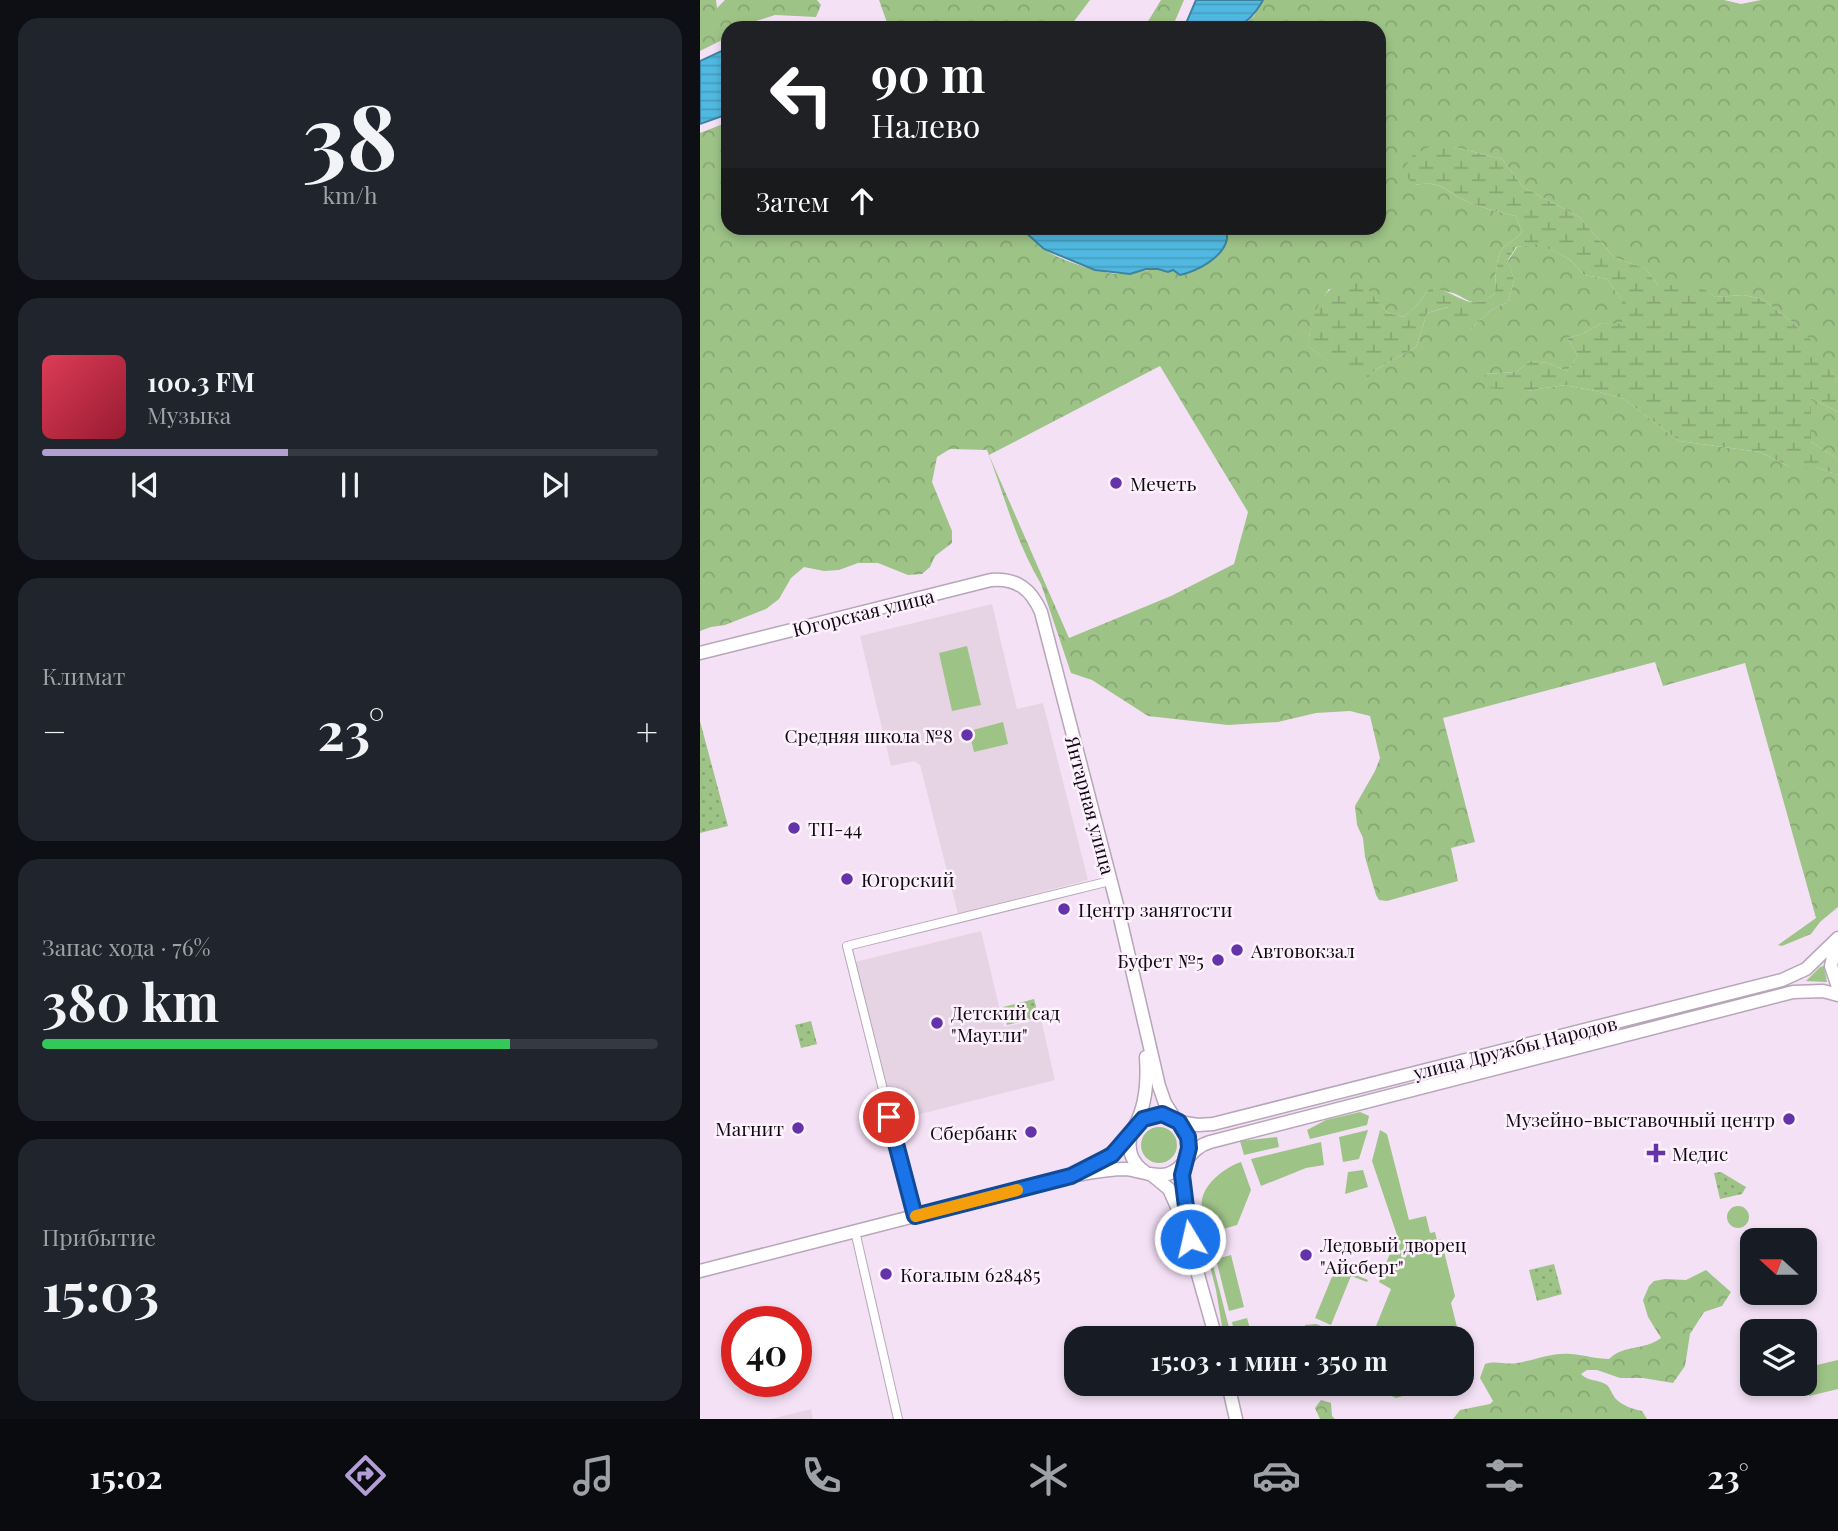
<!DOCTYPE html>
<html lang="ru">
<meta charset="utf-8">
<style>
body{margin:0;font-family:"Playfair Display",serif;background:#20242c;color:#f1f3f6;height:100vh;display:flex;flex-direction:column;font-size:26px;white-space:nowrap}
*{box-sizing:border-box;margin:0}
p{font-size:23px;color:#9ea1a6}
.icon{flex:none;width:38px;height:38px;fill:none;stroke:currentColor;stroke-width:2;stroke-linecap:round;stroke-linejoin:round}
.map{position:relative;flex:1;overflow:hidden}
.panel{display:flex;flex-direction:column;gap:18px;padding:18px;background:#0d0f14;width:700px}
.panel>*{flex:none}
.top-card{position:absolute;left:21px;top:21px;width:665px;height:214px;border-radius:21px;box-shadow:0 4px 10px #0003;background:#202124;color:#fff;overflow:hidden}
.needle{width:46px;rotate:291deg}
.controls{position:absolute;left:1040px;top:1228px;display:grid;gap:14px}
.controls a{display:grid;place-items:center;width:77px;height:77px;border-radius:14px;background:#171b24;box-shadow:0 4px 10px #0003;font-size:35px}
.speed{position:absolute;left:21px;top:1306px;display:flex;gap:14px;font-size:35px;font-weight:700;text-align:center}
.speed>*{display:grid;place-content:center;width:91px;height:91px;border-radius:50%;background:#171b24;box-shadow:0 4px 10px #0003;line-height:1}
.speed .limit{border:10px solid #d22;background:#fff;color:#111}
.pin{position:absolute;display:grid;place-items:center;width:60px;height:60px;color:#fff;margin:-30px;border:4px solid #fff;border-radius:50%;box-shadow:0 2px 7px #0007}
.me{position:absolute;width:77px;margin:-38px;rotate:351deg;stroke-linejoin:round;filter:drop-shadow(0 0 5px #0008)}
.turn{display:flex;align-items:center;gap:24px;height:147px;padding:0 35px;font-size:32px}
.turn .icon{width:91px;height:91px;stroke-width:2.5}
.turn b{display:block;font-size:49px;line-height:60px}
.then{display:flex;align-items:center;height:66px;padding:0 35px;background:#0003;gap:14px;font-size:26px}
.big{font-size:52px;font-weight:700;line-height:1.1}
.panel .widget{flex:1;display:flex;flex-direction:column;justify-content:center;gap:10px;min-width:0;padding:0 24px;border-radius:21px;background:#20242c}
.panel .dial{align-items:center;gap:0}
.dial b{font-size:91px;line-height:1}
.song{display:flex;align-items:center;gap:21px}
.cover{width:84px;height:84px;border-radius:10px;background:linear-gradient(135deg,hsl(350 70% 55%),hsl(350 70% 35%))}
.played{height:7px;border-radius:4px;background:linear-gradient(90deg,#b29dd4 40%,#363941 40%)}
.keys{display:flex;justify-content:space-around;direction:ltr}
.heat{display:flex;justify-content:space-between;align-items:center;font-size:38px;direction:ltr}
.charge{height:10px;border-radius:5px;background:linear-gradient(90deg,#34c759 76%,#363941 0)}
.trip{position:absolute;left:364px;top:1326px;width:410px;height:70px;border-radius:21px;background:#171b24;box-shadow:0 4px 10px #0003;font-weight:700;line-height:70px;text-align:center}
.menu{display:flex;height:112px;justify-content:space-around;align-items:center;background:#090b0e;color:#9ea1a6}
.menu .icon{width:49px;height:49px}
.menu .current{color:#b29dd4}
.menu b{font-size:32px;color:#f1f3f6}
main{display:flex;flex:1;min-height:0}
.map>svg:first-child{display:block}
</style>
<main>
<section class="panel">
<div class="widget dial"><b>38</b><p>km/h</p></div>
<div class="widget">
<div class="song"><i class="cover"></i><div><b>100.3 FM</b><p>Музыка</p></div></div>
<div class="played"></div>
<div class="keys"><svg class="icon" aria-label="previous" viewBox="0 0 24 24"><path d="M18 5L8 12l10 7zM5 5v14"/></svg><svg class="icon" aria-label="pause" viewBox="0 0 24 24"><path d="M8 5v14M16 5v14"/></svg><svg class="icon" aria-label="next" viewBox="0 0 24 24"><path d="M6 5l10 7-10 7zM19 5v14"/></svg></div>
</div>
<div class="widget"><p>Климат</p>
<div class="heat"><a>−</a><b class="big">23°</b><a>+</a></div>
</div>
<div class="widget"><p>Запас хода · 76%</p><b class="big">380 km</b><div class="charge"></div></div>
<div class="widget"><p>Прибытие</p><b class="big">15:03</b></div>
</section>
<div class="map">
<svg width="1138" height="1419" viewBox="0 0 1138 1419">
<defs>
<pattern id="forest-crowns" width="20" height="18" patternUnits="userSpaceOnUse" patternTransform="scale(1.75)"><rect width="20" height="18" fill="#9ec387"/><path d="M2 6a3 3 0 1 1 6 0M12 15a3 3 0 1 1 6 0" fill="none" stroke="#87a674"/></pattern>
<pattern id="wetland-marsh" width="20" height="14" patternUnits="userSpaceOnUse" patternTransform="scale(1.75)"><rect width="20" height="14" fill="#9ec387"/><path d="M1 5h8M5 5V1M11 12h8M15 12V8" fill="none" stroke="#87a674"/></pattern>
<pattern id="park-dots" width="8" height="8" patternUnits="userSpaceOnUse" patternTransform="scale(1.75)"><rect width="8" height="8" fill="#9ec387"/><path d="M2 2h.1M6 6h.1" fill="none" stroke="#87a674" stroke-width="1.8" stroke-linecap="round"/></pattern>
<pattern id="water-rules" width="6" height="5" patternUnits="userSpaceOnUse" patternTransform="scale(1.75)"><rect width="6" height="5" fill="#51b9e1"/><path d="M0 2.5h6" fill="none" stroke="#459ec0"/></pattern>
</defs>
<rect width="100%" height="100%" fill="#f4e1f6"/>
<path fill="#e6d4e5" d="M 292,604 L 317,709 L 343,703 L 388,880 L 258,914 L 220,765 L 214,761 L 191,766 L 160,636 Z
M 281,931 L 304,1027 L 341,1019 L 355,1080 L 201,1119 L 198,1108 L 193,1108 L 155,962 Z
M 111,1409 L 113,1419 L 71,1419 Z"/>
<path fill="#9ec387" d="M 267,646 L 281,705 L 252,711 L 239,653 Z
M 303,722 L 308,744 L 274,752 L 269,731 Z
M 1124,966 L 1127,982 L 1106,981 L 1120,967 Z
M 660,1112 L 669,1116 L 667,1125 L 610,1139 L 607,1130 L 626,1120 Z
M441 1145a18 18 0 1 1 36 0a18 18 0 1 1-36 0Z
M 668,1130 L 659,1159 L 643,1162 L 639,1137 Z
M 680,1130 L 687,1134 L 709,1220 L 726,1216 L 730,1233 L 735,1232 L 737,1240 L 741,1239 L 755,1296 L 751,1303 L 760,1339 L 651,1339 L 655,1329 L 672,1336 L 691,1289 L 679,1282 L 697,1235 L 672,1161 Z
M 577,1137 L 579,1147 L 544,1155 L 540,1141 Z
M 621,1142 L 624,1165 L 606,1168 L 561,1186 L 551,1159 Z
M 541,1162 L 551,1190 L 537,1225 L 509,1233 C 506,1223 500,1210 502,1200 C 505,1182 526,1167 541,1162 Z
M 663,1170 L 668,1187 L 645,1194 L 648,1172 Z
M1027 1217a11 11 0 1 1 22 0a11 11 0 1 1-22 0Z
M 500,1214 L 532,1339 L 524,1339 L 516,1290 L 497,1215 Z
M 531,1255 L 544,1307 L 529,1311 L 516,1259 Z
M 636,1267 L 668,1280 L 667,1282 L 651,1276 L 631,1325 L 615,1318 Z
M 547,1318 L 553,1339 L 536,1339 L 532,1322 Z
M 616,1324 L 629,1329 L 629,1331 L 636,1334 L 636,1338 L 600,1339 L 599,1334 L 607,1332 L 605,1325 Z
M 1138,1360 L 1138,1389 L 1109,1396 L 1104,1368 Z
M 666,1384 L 742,1384 L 696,1398 Z"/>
<path fill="url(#forest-crowns)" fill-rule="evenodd" d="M 0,0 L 16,0 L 17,8 L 25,0 L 117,0 L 121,5 L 116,17 L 75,15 L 53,22 L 44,28 L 28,28 L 28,37 L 0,51 Z
M 179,0 L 390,0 L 369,28 L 189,28 Z
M 461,0 L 484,0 L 472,28 L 444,28 Z
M 563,0 L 1024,0 L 1041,4 L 1061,0 L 1138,0 L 1138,382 L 1113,343 L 1091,321 L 1062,299 L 1044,295 L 1015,297 L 998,285 L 958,285 L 945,268 L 915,258 L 879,217 L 823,187 L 802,159 L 754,147 L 714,185 C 744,180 743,191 766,201 C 782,208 799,212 816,216 L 822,232 C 817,239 810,241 804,247 C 794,258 796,280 795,293 C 775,311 771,300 753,293 C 746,291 737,290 729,289 L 718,304 L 704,317 L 688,313 L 675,298 L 629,289 C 617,306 608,325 609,347 L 662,384 L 675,370 L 716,347 L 727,313 L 749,307 L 771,329 L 791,310 L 808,302 L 814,280 L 808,261 L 817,247 L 838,243 L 869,259 L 884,275 L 907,279 L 922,300 L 922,325 L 902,323 L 882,334 L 867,338 L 878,356 L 867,371 L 848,363 L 830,361 L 816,372 L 785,374 L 827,391 L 864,385 L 896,391 L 924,399 L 979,441 L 1060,452 L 1090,467 L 1116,467 L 1138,475 L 1138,907 L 1120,922 L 1111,934 L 1082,946 L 1078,945 L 1116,918 L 1045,663 L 963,686 L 955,662 L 743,718 L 775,842 L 751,848 L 758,881 L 687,901 L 679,900 L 676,895 L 665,857 L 663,838 L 657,825 L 655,806 L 675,771 L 680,758 L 670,716 L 650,711 L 616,713 L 578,722 L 528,725 L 448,716 L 392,680 L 371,673 L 341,584 C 316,543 304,494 287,450 L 250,449 L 237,457 L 232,482 L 252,531 L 252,543 L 235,556 L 230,567 L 222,574 L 208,575 L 178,563 L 158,563 L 139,570 L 124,571 L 104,567 L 91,578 L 79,599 L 66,609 L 25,625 L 11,627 L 0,631 L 0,133 L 28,122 L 28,228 L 317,228 C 328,233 334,241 343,248 C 357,260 391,269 409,273 C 430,277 447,265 468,272 L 473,270 L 490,272 C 515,259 523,255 528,228 L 679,228 L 679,28 L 540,28 L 554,16 ZM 460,366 L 548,512 L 534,564 L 471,596 L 369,638 L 289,455 Z
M 1111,398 L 1138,412 L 1138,459 L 1111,442 Z
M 1006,1270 L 1031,1292 L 1022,1306 L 1004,1312 L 990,1334 L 985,1366 L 973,1383 L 943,1378 L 920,1378 L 897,1370 L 887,1370 L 881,1374 C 888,1382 899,1379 907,1385 C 911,1389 912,1395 916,1399 C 923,1406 933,1409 942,1411 L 947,1419 L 753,1419 L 760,1410 L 790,1404 L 793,1401 L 780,1378 L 785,1364 C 796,1360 806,1365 817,1363 C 835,1360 853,1352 871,1354 C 885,1355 896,1359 909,1359 C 925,1344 943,1351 961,1338 L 948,1317 L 943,1300 L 949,1286 L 954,1281 L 965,1279 L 986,1280 Z
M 621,1400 L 631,1403 L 632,1416 L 635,1419 L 620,1419 L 615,1408 Z"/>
<path fill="url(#wetland-marsh)" d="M 729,147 L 754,147 L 802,159 L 823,187 L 879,217 L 915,258 L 945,268 L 958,285 L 999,285 L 1015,297 L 1044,295 L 1062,299 L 1091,321 L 1114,343 L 1138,382 L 1138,412 L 1111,398 L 1111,442 L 1138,459 L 1138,475 L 1116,467 L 1090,467 L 1060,452 L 979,441 L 924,399 L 896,391 L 864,385 L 827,391 L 788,388 L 784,374 L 816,372 L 830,361 L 848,363 L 867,371 L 878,356 L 867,338 L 882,334 L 902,323 L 922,324 L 922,300 L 907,279 L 884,275 L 869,259 L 839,244 L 816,247 L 808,260 L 814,280 L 808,302 L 791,310 L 771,329 L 754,328 L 748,307 L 727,313 L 716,347 L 675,370 L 662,385 L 609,347 C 608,317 624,279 658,278 L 688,313 L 704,317 L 718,304 L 729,289 C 756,287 769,317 795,293 C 796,280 794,258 804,247 C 810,241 817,239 822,232 L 816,216 C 799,212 782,208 766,201 C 743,191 745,180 714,185 L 707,177 L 708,158 Z"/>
<path fill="url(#park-dots)" d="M 0,721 L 28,826 L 0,833 Z
M 334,999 L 339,1017 L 307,1025 L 303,1007 Z
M 111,1021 L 117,1044 L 101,1048 L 95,1025 Z
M 1021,1172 L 1046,1187 L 1042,1194 L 1020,1199 L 1014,1173 Z
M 854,1264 L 862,1294 L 837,1301 L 829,1270 Z"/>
<path fill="url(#water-rules)" stroke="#3d84a2" stroke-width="2" d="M 496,0 L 563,0 C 542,38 523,28 484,28 Z
M 28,48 L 28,114 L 0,124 L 0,61 Z
M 303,228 L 528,228 C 527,231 527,235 527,239 C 523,258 497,271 480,275 L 473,270 L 468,272 L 458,269 L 446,269 L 430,274 L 395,270 L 344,249 L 324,231 Z"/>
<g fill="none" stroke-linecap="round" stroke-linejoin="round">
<g stroke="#b7a5b9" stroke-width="10">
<path id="street" d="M 215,1217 L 147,946 L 410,881
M 155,1231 L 198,1419"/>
</g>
<g stroke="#b7a5b9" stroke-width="15">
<path id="secondary" d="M 0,653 L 291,580 C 317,578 331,589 341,612 L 417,905 L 459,1086 L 465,1103 L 475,1119
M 1136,943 L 1131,966 L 1138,987
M 479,1122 L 498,1125 L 513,1124 L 1082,980 L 1106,969 L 1138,938
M 433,1129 C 447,1110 476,1109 487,1132 C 494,1148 482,1163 482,1179 C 482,1233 503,1288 516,1339
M 431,1133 C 427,1150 431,1162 445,1172
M 384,1170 C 434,1145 450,1113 446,1057
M 452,1175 L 469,1189 L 481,1216
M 0,1271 L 371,1176 C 389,1173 407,1169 425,1169 C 439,1170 454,1178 468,1174 C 486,1168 489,1148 510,1142 L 1093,992 L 1123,991 L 1138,995
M 528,1384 L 536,1419"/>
</g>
<use href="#street" stroke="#fff" stroke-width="8"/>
<use href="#secondary" stroke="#fff" stroke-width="12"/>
</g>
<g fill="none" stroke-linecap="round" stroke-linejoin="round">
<g stroke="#114b97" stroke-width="18">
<path id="route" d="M 189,1117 L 215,1216 L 371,1176 L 412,1155 L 443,1119 L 462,1114 L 479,1122 L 488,1137 L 489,1148 L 482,1175 L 490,1239"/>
</g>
<use href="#route" stroke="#1a73e8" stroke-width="12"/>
<path stroke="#f59e0b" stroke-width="12" d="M 216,1216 L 317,1190"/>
</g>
<g fill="#6433aa" stroke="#fdf1fe" stroke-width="2.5">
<circle cx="416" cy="483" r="7"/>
<circle cx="267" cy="735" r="7"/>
<circle cx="94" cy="828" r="7"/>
<circle cx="147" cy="879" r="7"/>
<circle cx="364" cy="909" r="7"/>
<circle cx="537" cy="950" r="7"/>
<circle cx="518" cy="960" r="7"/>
<circle cx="237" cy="1023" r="7"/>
<circle cx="1089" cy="1119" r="7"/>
<circle cx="98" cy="1128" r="7"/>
<circle cx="331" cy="1132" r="7"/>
<path d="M952.5 1142.5h7v7h7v7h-7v7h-7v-7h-7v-7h7z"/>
<circle cx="606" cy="1255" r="7"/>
<circle cx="186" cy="1274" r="7"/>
</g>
<g text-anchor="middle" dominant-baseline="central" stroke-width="5" stroke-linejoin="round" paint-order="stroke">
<g font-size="19" fill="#0f0910" stroke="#fdf1fe" text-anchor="start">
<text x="430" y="483">Мечеть</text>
<text x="253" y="735" text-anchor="end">Средняя школа №8</text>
<text x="108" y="828">ТП-44</text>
<text x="161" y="879">Югорский</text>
<text x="378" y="909">Центр занятости</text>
<text x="551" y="950">Автовокзал</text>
<text x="504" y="960" text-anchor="end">Буфет №5</text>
<text x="251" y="1012">Детский сад<tspan x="251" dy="22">"Маугли"</tspan></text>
<text x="1075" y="1119" text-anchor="end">Музейно-выставочный центр</text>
<text x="84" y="1128" text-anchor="end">Магнит</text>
<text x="317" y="1132" text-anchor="end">Сбербанк</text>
<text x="972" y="1153">Медис</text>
<text x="620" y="1244">Ледовый дворец<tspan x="620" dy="22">"Айсберг"</tspan></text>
<text x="200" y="1274">Когалым 628485</text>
</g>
<g font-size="19" fill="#0f0910" stroke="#fdf1fe">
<text transform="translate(163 612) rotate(-14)">Югорская улица</text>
<text transform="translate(391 805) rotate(75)">Янтарная улица</text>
<text transform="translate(815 1047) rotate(-14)">улица Дружбы Народов</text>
</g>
</g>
</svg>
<div class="controls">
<a><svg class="needle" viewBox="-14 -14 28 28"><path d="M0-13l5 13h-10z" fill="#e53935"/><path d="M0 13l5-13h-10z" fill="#9ea1a6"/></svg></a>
<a><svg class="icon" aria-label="layers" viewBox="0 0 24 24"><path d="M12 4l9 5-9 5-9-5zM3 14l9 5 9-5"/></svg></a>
</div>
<div class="speed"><div class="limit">40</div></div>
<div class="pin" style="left:189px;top:1117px;background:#d93025"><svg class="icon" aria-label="arrive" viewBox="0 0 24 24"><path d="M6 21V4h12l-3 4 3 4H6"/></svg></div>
<svg class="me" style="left:490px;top:1239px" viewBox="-20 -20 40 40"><circle r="17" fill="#1a73e8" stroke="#fff" stroke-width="3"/><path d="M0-11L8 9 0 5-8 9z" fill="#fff"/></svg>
<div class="trip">15:03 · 1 мин · 350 m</div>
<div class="top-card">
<div class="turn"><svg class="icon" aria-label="left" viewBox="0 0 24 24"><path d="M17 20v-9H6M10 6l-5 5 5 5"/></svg><div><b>90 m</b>Налево</div></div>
<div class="then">Затем<svg class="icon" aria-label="ahead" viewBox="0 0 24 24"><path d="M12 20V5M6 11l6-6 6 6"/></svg></div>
</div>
</div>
</main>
<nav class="menu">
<b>15:02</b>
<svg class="icon current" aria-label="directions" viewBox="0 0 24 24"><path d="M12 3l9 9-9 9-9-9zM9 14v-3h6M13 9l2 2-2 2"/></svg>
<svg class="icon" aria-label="music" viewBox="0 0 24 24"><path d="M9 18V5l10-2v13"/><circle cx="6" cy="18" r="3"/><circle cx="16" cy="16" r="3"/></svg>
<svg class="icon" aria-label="phone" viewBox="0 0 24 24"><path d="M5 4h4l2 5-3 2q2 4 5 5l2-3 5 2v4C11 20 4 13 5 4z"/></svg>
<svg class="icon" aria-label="climate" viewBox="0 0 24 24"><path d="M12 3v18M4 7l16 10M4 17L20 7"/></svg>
<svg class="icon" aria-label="car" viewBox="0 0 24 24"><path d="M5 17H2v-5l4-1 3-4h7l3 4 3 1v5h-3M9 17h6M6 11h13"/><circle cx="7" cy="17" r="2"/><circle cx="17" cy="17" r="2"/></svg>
<svg class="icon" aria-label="filters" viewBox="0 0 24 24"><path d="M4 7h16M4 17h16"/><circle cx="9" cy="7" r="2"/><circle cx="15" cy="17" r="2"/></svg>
<b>23°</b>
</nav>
